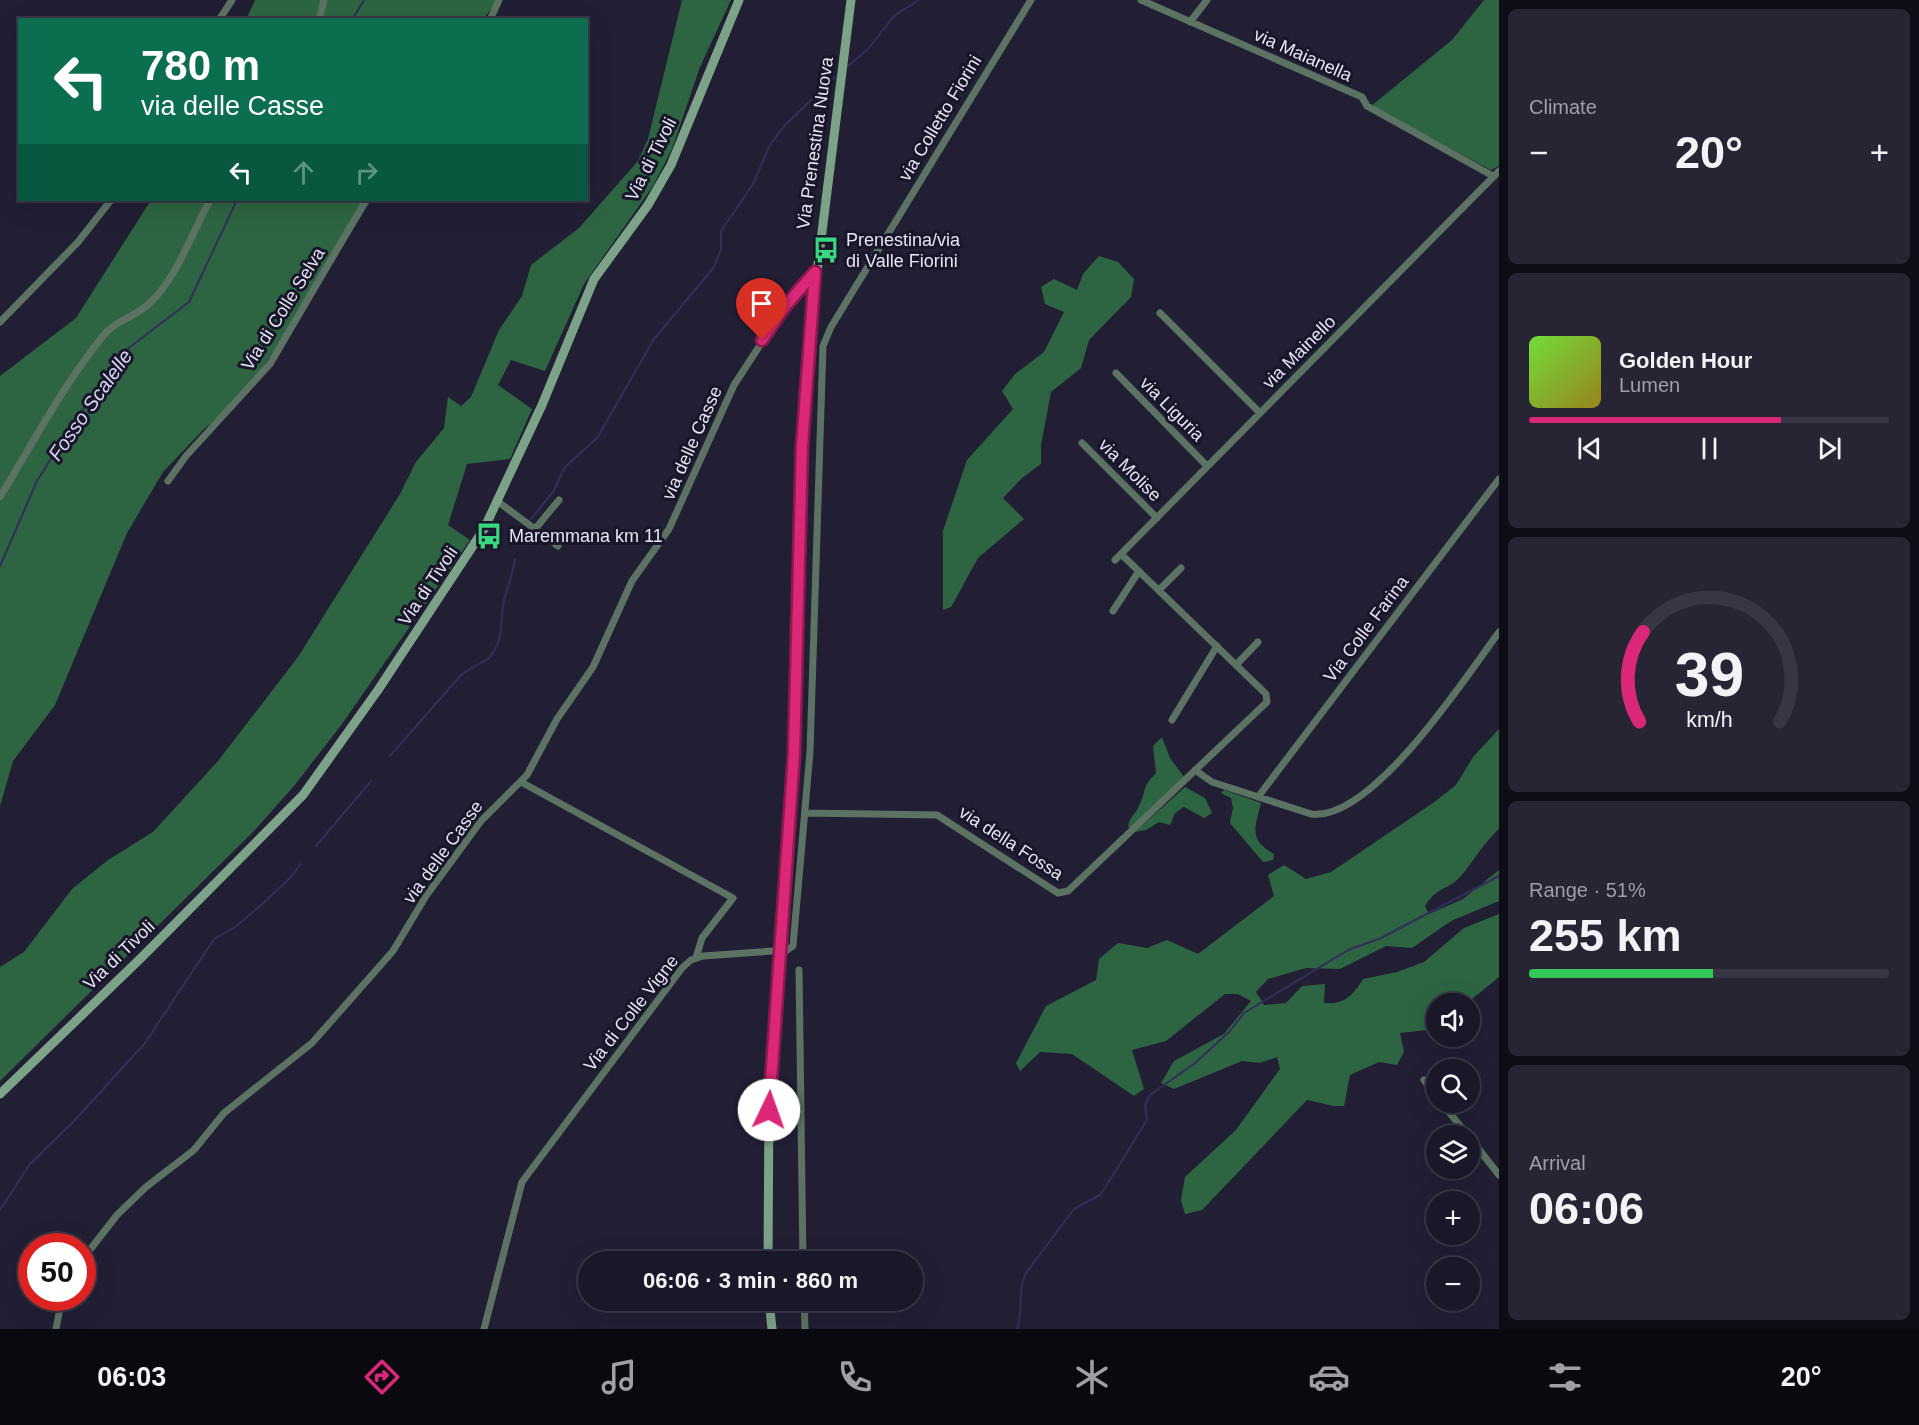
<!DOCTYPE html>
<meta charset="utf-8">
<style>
body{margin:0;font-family:Arial,sans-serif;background:#272434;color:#f1f3f6;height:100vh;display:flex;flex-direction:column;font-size:22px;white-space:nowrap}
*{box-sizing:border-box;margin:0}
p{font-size:20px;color:#9f9fa8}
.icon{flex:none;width:33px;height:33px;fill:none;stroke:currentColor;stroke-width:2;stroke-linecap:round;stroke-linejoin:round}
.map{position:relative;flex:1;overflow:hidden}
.side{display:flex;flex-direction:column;gap:9px;padding:9px;background:#0e0d16;width:420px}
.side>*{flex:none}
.banner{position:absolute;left:18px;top:18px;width:570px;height:183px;border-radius:0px;box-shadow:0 6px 24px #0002,0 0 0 2px #383645;background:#0b6e4f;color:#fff;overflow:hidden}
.buttons{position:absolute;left:1426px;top:993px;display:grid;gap:12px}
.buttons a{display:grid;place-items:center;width:54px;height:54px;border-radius:50%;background:#1a1728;box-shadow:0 6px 24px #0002,0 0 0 2px #383645;font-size:30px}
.speed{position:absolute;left:18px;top:1233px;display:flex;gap:12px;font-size:30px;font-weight:700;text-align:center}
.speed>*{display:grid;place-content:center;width:78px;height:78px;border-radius:50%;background:#1a1728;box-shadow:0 6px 24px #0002,0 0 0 2px #383645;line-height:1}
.speed .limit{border:9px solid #d22;background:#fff;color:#111}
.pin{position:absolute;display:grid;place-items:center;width:51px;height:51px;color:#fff;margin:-62px -26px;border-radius:50% 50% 50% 0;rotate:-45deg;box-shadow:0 0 6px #0007}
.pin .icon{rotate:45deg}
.me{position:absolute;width:66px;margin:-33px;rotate:3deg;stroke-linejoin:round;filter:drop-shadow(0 0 4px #0008)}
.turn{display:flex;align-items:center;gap:21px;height:126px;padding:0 24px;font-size:27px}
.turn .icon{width:78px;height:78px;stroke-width:2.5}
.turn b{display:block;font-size:42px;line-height:51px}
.lanes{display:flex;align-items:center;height:57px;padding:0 24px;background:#0003;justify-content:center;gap:30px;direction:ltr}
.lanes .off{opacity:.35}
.big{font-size:45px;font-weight:700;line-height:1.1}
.side .tile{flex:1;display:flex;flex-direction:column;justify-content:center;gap:9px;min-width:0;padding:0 21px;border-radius:9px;background:#272434}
.side .dial{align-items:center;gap:0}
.dial svg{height:156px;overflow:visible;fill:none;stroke:#383645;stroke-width:7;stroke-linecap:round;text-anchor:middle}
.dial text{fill:#f1f3f6;stroke:none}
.song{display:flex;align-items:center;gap:18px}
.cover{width:72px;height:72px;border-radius:9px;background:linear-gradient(135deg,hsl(100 70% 55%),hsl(50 70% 35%))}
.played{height:6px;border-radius:3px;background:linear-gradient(90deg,#db2777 70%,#383645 70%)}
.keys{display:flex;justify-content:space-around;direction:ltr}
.heat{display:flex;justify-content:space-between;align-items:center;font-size:33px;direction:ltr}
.charge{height:9px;border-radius:4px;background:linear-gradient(90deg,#34c759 51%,#383645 0)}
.trip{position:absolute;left:578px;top:1251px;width:345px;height:60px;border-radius:30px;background:#1a1728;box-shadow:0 6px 24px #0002,0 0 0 2px #383645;font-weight:700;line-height:60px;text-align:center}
.menu{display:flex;height:96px;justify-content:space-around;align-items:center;background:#0a0910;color:#9f9fa8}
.menu .icon{width:42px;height:42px}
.menu .on{color:#db2777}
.menu b{font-size:27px;color:#f1f3f6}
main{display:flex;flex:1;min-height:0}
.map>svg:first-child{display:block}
</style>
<main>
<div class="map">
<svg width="1499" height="1329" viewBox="0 0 1499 1329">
<rect width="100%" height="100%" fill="#221f35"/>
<path fill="#2d6542" d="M 255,0 L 499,0 L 483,19 L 246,20 Z
M 682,0 L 731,0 L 700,67 L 672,149 L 653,186 L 584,284 L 545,371 L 511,360 L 498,385 L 532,409 L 510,459 L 467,464 L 448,525 L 470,540 L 342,724 L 294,786 L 254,831 L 0,1081 L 0,967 L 24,952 L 72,889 L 108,860 L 153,832 L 218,761 L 298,657 L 400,494 L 416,462 L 444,428 L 448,397 L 461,406 L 471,397 L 499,330 L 522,296 L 531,265 L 579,228 L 638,161 L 648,139 Z
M 1484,0 L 1499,0 L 1499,166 L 1491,170 L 1371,106 L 1452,40 Z
M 151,200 L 371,200 L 320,284 L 241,399 L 204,429 L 163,472 L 127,533 L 55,705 L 13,761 L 0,806 L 0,376 L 76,318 Z
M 1099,256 L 1118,262 L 1134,279 L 1131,297 L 1089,340 L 1081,368 L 1051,392 L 1041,445 L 1041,464 L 1022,478 L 1003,498 L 1024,519 L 978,558 L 951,607 L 943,610 L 943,531 L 967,460 L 1013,409 L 1002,391 L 1015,374 L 1044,352 L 1064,312 L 1045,304 L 1041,287 L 1054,279 L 1077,290 L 1083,274 Z
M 1499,729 L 1499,829 C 1483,843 1474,861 1460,877 C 1448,890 1436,887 1425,906 L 1429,914 L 1463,899 L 1499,870 L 1499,901 L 1451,921 L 1412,948 L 1386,946 L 1340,969 L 1306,968 L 1268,979 L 1256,992 L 1264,1005 L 1286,1003 L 1302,986 L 1325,984 L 1324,1003 C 1345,1005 1353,995 1363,979 L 1397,972 L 1424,962 L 1464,928 L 1499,914 L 1499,977 L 1467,1003 L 1437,1004 L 1437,1029 L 1400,1033 L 1404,1052 L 1397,1065 L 1379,1062 L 1350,1075 L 1344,1106 L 1334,1106 L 1307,1100 L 1202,1210 L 1185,1214 L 1181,1200 L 1185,1177 L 1236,1130 L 1280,1069 L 1277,1057 L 1260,1063 L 1242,1061 L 1174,1089 L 1161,1083 L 1174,1061 L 1224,1034 L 1251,1001 L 1238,994 L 1225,994 L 1166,1041 L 1132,1050 L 1144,1089 L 1134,1096 L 1072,1054 L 1040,1052 L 1020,1071 L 1016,1063 L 1046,1006 L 1096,980 L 1099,959 L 1118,943 L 1147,948 L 1167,940 L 1198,954 L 1274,896 L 1268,875 L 1284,865 L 1306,879 L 1331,872 L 1433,803 L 1456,785 L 1473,757 Z
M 1162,737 L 1170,758 L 1184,777 L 1131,828 L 1128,827 C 1130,816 1135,815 1139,806 C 1147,790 1141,788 1156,773 L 1153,746 Z
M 1185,787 L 1205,798 L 1212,813 L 1204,818 L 1184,807 L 1175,813 L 1170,825 L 1159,822 L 1146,830 L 1135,832 Z
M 1224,790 L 1261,803 C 1255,828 1248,839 1274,854 L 1273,860 L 1263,862 L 1230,823 L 1233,808 L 1231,798 L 1221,793 Z"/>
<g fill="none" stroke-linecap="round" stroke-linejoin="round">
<path stroke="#352c5c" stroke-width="2" d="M 352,20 L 364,0
M 848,66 L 868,49 L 895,15 L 919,0
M 531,519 L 553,492 L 565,467 L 597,438 L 654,339 L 714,267 L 721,249 L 721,231 L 753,184 L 770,145 L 785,125 L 835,77
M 0,566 L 37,481 L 75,420 L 126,350 L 189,302 L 237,200
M 390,756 L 461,675 C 467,670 486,661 489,658 C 505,640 500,621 504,600 C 508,586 513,574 515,559
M 316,846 L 371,781
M 0,1210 L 30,1164 L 75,1120 L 145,1043 L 214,939 L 235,927 L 259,907 L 290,878 L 301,864
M 1017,1329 C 1024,1308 1017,1291 1026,1273 L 1074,1209 L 1100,1195 L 1108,1183 L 1147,1120 L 1145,1105 L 1150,1095 L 1195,1063 L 1230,1031 L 1244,1013 L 1348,950 L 1381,938 L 1499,876"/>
<path stroke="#5c7363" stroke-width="7" d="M 1141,0 L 1362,97 L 1367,106 L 1493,176
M 219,20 L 232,0
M 319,20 L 324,0
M 490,20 L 499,0
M 1190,22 L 1207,0
M 1160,313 L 1260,413
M 0,322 L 78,242 L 111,200
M 1116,373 L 1207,466
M 1082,443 L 1157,518
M 168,481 L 186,456 L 270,364 L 366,200
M 0,497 C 33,443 63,385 103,336 C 116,319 137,317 151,302 C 177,277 193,231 210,200
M 497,501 L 558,546
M 535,529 L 559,500
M 1115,560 L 1499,171
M 1159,590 L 1181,568
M 1113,611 L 1139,571
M 1236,665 L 1258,642
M 1172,720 L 1217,646
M 1195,770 L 1212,782 L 1311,814 C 1372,822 1465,678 1499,632
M 521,782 L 733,898 L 702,938 L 696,958
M 1258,797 L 1499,479
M 805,813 L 937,815 L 1058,893 L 1068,891 L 1267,702 L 1266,694 L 1121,554
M 799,970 L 803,1262
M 1424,1080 L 1437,1097
M 1441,1102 L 1468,1136
M 1470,1138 L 1499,1175
M 82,1260 L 117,1215 L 146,1187 L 194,1150 L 224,1113 L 312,1043 L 393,951 L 426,896 L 481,821 L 527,775 L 557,719 L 593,667 L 632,581 L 669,529 L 734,385 L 781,313 L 815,272
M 804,1300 L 805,1329
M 56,1329 L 62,1298
M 484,1329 L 522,1182 L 682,968 L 691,960 L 703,956 L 787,950 L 793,946 L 810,752 L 823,346 L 831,327 L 1031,0"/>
<path stroke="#7ca287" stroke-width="9" d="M 0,1094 L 141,958 L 303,795 L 378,690 L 484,529 L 542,405 L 594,279 L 648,205 L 671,165 L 739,0
M 768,1262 L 769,1099 L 794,754 L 808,344 L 851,0
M 769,1300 L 772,1329"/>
</g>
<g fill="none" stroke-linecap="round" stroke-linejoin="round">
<g stroke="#8e194d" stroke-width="15">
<path id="route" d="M 762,340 L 787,304 L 815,272 L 802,446 L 794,754 L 769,1110"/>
</g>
<use href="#route" stroke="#db2777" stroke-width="10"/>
</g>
<defs>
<g id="bus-bare" transform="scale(2.07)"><path d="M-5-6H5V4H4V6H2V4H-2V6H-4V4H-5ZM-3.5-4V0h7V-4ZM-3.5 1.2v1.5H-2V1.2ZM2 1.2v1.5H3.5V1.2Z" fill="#37d880" stroke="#19162a" stroke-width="2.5" paint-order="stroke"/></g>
</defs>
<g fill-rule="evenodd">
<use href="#bus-bare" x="826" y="250"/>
<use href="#bus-bare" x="489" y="536"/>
</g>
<g text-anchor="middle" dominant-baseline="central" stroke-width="6" stroke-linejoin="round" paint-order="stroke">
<g font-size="18" fill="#e5e4f3" stroke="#19162a">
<text transform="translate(1303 55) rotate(24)">via Maianella</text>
<text transform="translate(940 118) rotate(-59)">via Colletto Fiorini</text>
<text transform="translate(815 143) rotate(-82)">Via Prenestina Nuova</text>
<text transform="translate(651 159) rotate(-63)">Via di Tivoli</text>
<text transform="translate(283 309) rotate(-58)">Via di Colle Selva</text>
<text transform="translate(1299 352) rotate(-45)">via Mainello</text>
<text transform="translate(1172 409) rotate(45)">via Liguria</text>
<text transform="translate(692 443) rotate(-66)">via delle Casse</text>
<text transform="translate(1130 470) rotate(45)">via Molise</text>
<text transform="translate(428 586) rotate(-56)">Via di Tivoli</text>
<text transform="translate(1366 629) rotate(-53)">Via Colle Farina</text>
<text transform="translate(1011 843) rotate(33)">via della Fossa</text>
<text transform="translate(443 852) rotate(-54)">via delle Casse</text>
<text transform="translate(119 955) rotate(-44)">Via di Tivoli</text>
<text transform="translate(631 1013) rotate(-52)">Via di Colle Vigne</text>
</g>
<g font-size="18" fill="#e5e4f3" stroke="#19162a" text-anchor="start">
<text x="846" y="240">Prenestina/via<tspan x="846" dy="21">di Valle Fiorini</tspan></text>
<text x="509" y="536">Maremmana km 11</text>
</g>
<g font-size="20" font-style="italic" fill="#d7d4f5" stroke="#19162a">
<text transform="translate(90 405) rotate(-55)">Fosso Scalelle</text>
</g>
</g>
</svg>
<div class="buttons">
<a><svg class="icon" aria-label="sound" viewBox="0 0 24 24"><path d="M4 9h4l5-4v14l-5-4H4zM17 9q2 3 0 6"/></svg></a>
<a><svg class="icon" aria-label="search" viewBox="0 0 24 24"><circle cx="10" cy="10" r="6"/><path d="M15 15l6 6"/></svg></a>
<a><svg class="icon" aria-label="layers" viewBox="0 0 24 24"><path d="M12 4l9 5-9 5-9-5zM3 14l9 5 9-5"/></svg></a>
<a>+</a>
<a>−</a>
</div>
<div class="speed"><div class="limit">50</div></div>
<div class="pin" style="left:762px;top:340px;background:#d93025"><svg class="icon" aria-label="arrive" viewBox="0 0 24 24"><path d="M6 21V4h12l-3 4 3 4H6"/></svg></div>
<svg class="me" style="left:769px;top:1110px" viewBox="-20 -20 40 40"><circle r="19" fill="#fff"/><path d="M0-13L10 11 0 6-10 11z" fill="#db2777"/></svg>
<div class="trip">06:06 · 3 min · 860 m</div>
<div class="banner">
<div class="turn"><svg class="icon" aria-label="left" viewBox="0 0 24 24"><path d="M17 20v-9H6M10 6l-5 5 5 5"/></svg><div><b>780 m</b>via delle Casse</div></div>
<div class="lanes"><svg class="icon" aria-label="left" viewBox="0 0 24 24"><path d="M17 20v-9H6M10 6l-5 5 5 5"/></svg><svg class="icon off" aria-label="ahead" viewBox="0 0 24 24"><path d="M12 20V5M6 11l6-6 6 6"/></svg><svg class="icon off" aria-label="right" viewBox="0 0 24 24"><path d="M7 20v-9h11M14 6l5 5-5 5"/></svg></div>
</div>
</div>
<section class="side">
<div class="tile"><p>Climate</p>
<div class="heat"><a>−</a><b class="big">20°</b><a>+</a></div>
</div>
<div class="tile">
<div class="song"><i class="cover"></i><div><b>Golden Hour</b><p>Lumen</p></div></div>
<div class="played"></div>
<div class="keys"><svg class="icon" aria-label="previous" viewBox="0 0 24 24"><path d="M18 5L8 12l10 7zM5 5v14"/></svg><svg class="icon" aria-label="pause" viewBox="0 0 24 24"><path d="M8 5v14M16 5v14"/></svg><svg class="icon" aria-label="next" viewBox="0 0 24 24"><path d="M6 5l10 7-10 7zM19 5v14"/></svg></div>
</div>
<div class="tile dial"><svg viewBox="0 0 100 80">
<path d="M14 69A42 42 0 1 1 86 69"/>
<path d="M14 69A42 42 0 0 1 16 23" stroke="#db2777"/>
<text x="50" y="56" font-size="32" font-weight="700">39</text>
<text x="50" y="72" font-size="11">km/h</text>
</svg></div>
<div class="tile"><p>Range · 51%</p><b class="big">255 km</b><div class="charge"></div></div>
<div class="tile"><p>Arrival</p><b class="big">06:06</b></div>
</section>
</main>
<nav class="menu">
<b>06:03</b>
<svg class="icon on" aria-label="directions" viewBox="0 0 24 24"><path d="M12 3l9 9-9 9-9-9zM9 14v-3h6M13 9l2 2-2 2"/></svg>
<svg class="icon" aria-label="music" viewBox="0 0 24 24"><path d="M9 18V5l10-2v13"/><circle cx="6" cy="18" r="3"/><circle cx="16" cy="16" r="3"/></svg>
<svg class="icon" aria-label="phone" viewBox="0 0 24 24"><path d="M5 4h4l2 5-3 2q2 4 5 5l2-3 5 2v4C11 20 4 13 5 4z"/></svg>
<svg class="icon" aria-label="climate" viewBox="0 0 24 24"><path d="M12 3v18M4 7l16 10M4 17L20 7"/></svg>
<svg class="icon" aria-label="car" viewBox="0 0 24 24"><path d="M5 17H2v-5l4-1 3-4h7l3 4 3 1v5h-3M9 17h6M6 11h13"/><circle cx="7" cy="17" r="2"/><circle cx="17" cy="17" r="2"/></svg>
<svg class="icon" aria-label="filters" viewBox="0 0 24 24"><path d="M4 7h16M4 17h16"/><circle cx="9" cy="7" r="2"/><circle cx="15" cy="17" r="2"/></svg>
<b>20°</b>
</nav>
